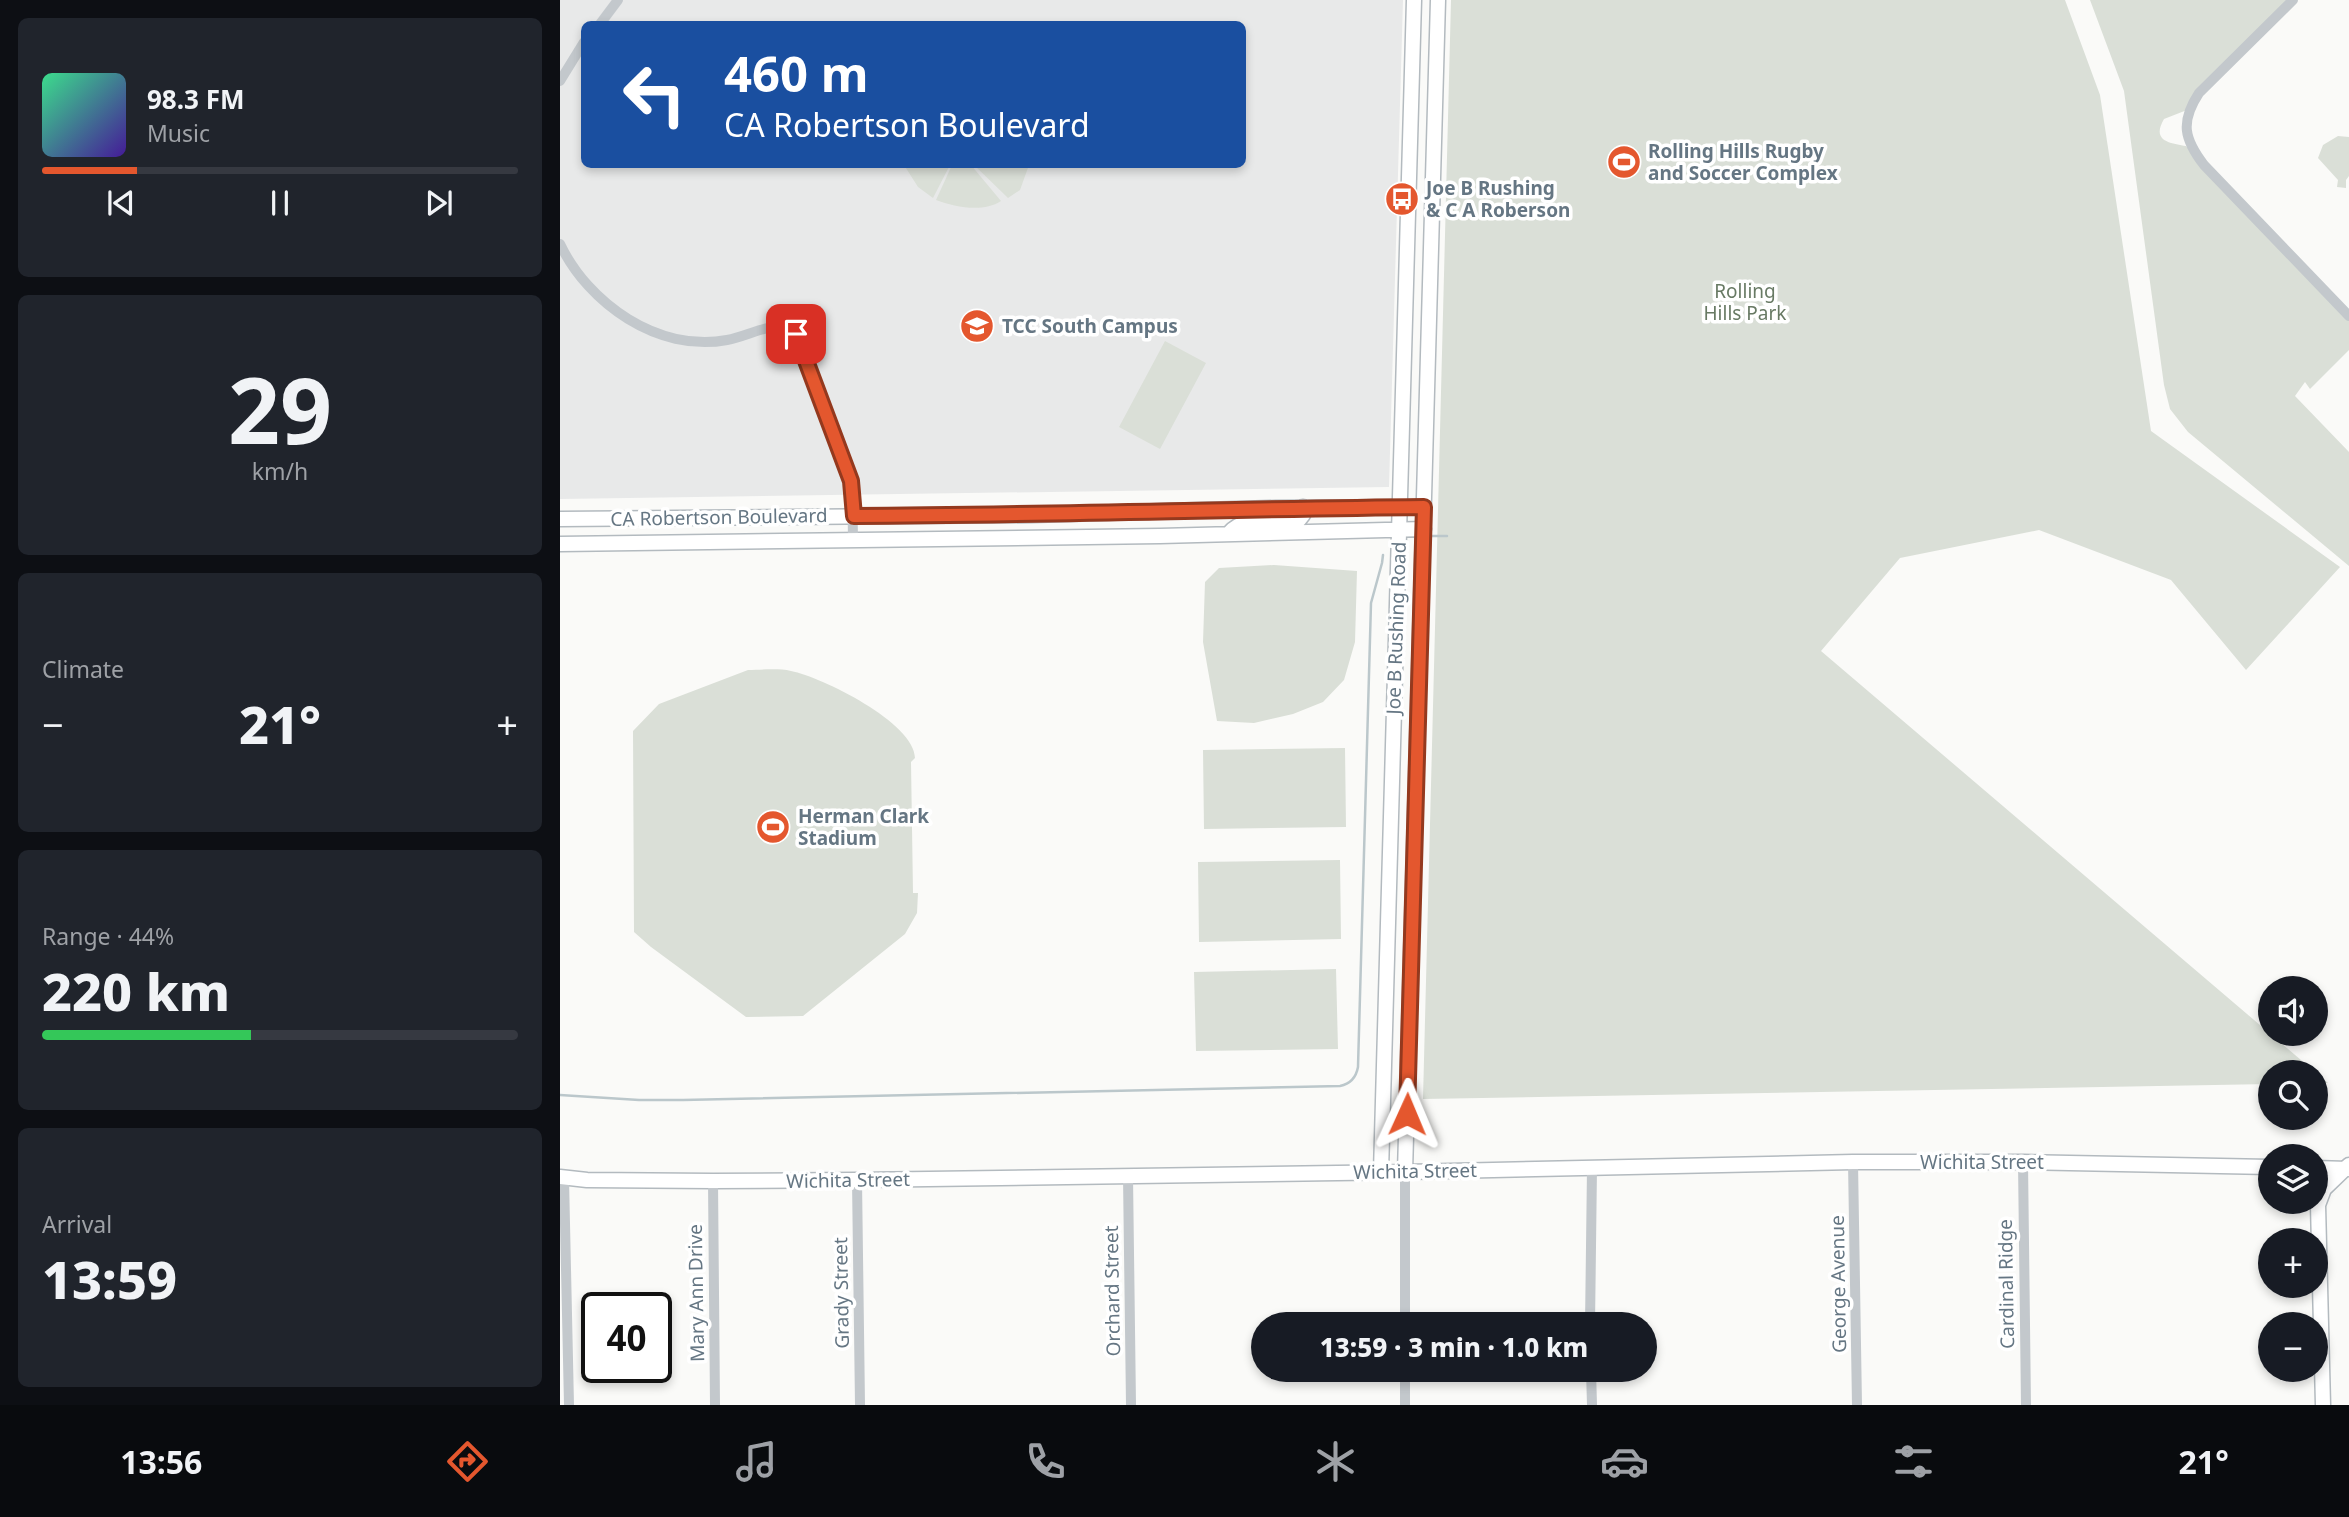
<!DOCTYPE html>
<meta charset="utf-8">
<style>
body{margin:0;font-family:"Noto Sans",sans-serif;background:#20242c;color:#f1f3f6;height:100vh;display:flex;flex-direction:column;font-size:26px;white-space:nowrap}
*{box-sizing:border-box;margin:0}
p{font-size:23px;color:#9ea1a6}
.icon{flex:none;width:38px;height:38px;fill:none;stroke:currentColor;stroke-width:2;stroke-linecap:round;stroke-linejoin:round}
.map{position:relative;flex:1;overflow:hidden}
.drawer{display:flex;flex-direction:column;gap:18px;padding:18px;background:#0d0f14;width:560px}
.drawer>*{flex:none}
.guide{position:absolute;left:21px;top:21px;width:665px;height:147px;border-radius:10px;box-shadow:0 4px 10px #0003;background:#1a4fa0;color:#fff;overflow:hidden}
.fabs{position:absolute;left:1698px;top:976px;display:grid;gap:14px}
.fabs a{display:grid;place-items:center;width:70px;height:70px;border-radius:50%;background:#171b24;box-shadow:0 4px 10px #0003;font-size:35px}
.speed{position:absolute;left:21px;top:1292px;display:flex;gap:14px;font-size:35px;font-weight:700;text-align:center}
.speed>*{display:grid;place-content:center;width:91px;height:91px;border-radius:50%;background:#171b24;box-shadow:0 4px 10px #0003;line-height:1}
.speed .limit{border:4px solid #111;border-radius:10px;background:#fff;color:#111}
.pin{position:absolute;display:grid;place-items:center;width:60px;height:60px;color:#fff;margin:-30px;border-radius:14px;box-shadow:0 4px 10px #0006}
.me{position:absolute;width:77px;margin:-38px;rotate:1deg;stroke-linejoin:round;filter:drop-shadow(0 0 5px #0008)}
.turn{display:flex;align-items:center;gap:24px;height:147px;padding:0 28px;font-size:32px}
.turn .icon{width:91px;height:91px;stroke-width:2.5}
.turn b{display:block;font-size:49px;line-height:60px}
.big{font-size:52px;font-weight:800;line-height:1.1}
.drawer .widget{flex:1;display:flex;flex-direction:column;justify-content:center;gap:10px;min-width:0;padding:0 24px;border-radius:10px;background:#20242c}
.drawer .dial{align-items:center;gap:0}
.dial b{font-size:91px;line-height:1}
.song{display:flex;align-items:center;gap:21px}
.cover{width:84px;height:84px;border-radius:10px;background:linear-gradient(135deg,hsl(150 70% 55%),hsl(260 70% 35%))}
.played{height:7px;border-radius:4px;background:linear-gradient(90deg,#e4572e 20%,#363941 20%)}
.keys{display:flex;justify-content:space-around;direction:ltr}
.heat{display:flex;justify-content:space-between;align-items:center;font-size:38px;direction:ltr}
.charge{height:10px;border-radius:5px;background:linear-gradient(90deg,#34c759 44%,#363941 0)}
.trip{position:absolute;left:691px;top:1312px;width:406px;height:70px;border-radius:35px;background:#171b24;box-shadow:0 4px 10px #0003;font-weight:800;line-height:70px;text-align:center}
.tabs{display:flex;height:112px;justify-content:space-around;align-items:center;background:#090b0e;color:#9ea1a6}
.tabs .icon{width:49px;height:49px}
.tabs .active{color:#e4572e}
.tabs b{font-size:32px;color:#f1f3f6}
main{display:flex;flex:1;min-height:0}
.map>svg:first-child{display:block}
</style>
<main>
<section class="drawer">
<div class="widget">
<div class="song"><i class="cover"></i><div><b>98.3 FM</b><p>Music</p></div></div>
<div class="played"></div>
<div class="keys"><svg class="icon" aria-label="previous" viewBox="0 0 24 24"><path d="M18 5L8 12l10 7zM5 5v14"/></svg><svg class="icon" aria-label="pause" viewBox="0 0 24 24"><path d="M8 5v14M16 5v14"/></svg><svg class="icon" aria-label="next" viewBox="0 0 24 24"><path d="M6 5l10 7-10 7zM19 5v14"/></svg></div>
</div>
<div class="widget dial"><b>29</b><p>km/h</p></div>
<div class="widget"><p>Climate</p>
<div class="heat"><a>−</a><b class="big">21°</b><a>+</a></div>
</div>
<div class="widget"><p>Range · 44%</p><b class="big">220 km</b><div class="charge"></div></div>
<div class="widget"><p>Arrival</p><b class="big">13:59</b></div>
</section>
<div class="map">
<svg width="1789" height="1405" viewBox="0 0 1789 1405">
<rect width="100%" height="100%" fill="#fafaf8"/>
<path fill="#e8e9e9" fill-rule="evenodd" d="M 0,0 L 843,0 L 829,487 L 0,499 ZM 24,24 L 682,24 L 682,164 L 24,164 Z"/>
<path fill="#dadfd7" d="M 891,0 L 1505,0 L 1540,95 L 1591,431 L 1780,567 L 1686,670 L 1611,580 L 1479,530 L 1340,558 L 1261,651 L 1768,1083 L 1755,1083 L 1755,1073 L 1710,1073 L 1710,1084 L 863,1099 Z
M 1530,0 L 1728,0 L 1627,110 L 1604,119 C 1591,141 1610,143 1626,146 L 1789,321 L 1789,350 L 1750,389 L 1745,382 L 1735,396 L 1789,452 L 1789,566 L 1628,432 L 1610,409 L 1604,385 L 1564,91 Z
M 1778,136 L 1789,137 L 1789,176 L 1786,180 L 1786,188 L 1777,187 L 1778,180 L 1758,158 L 1763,145 Z
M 344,165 L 344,164 L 390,165 L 373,198 L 358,187 Z
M 411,165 L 441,201 C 423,213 395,207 376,200 L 392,165 Z
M 414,165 L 469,165 L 460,190 L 448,198 Z
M 605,341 L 646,363 L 600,449 L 559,427 Z
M 714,565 L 797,571 L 795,642 L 784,680 L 763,702 L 733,714 L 694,723 L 657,721 L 643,642 L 645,582 L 659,568 Z
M 188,670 C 201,670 218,668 231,671 C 262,677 355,723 355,758 L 351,762 L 353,893 L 358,893 L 357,913 L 345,934 L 243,1016 L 186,1017 L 91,947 L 74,932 L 73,731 L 99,704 Z
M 785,748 L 786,827 L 644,829 L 643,750 Z
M 780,860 L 781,939 L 639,942 L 638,862 Z
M 776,969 L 778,1049 L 636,1051 L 634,972 Z"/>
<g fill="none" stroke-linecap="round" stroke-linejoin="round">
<path stroke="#bbc7cb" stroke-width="2.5" d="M 870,536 L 887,536
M 0,1095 L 79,1100 L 123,1100 L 780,1086 C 790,1084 796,1078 798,1067 L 811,603 L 822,563 L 823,555"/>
<g stroke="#b3babf" stroke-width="17">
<path id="secondary" d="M 0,519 L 471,515 L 716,508 L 864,507
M 668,534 C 684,514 716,523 739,520 L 743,515 L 743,507
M 0,544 L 600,536 L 864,529
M 1755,1168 L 1788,1169
M 821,1172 L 854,0
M 845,1172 L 878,0
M 0,1177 L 27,1180 L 153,1181 L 297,1180 L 845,1172 L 1293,1162 L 1463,1162 L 1710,1167
M 1763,1405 L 1758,1205 L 1764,1189 L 1789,1165"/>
</g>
<path stroke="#c3c8cc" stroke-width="10" d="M 1733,0 L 1639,93 C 1620,122 1624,139 1644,165 L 1789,316
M 40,24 L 58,0
M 0,81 L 24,42
M 0,244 C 28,303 98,353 167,340 C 188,336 207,324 229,326 L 236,334 L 292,486 L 293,538
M 1293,1162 L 1297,1405
M 1463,1162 L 1466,1405
M 568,1176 L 571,1405
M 4,1178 L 9,1405
M 297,1180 L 300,1405
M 153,1181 L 155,1405
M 845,1325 L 845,1172
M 1030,1325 L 1032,1168
M 1031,1370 L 1032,1405
M 845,1405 L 845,1370"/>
<use href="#secondary" stroke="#fff" stroke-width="14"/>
</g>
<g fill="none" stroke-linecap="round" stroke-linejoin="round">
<g stroke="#94391e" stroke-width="18">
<path id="route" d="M 236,334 L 291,481 L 294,516 C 484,515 674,509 864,507 L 847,1114"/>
</g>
<use href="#route" stroke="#e4572e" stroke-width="12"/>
</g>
<defs>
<g id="stadium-disc" transform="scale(1.75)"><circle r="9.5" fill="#e4572e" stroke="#fff"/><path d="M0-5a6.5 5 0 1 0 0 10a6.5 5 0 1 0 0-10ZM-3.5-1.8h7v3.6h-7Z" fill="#fff"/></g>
<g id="bus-disc" transform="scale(1.75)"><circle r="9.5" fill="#e4572e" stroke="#fff"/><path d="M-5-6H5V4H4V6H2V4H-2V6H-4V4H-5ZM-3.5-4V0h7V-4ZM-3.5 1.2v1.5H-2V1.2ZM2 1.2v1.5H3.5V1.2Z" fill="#fff"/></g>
<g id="university-disc" transform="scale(1.75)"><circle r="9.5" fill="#e4572e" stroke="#fff"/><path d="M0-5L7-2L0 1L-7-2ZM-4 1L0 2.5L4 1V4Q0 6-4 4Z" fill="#fff"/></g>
</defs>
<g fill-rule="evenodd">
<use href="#stadium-disc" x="1064" y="162"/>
<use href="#bus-disc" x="842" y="199"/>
<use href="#university-disc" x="417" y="326"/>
<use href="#stadium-disc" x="213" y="827"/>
</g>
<g text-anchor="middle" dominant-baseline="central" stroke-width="7" stroke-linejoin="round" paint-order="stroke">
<g font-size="19" font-weight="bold" fill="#657683" stroke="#fff" text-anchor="start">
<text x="1088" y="151">Rolling Hills Rugby<tspan x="1088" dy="22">and Soccer Complex</tspan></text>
<text x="866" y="188">Joe B Rushing<tspan x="866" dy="22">&amp; C A Roberson</tspan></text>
<text x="442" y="326">TCC South Campus</text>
<text x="238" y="816">Herman Clark<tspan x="238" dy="22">Stadium</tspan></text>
</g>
<g font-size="19" fill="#687a64" stroke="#fff">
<text x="1185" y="291">Rolling<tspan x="1185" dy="22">Hills Park</tspan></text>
</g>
<g font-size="19" fill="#657683" stroke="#fff">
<text transform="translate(159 517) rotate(-1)">CA Robertson Boulevard</text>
<text transform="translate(836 628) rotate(-88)">Joe B Rushing Road</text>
<text x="1422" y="1162">Wichita Street</text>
<text transform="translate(855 1171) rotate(-1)">Wichita Street</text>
<text transform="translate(288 1180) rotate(-1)">Wichita Street</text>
<text transform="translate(1278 1284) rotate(-91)">George Avenue</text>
<text transform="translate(1446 1284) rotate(-91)">Cardinal Ridge</text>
<text transform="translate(552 1291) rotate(-91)">Orchard Street</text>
<text transform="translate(136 1293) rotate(-91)">Mary Ann Drive</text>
<text transform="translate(281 1293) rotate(-91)">Grady Street</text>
</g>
</g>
</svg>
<div class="fabs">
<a><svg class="icon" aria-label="sound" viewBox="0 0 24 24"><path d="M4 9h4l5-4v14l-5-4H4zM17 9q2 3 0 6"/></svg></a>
<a><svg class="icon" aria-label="search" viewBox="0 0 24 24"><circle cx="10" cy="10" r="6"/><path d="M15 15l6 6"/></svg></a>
<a><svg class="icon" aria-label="layers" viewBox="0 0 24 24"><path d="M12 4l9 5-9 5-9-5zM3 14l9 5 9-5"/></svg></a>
<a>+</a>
<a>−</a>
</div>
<div class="speed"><div class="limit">40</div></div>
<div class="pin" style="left:236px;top:334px;background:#d93025"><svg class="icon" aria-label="arrive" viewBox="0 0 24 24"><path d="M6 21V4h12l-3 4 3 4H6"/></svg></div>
<svg class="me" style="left:847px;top:1114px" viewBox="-20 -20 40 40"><path d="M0-17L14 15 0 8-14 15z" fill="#e4572e" stroke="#fff" stroke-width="4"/></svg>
<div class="trip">13:59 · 3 min · 1.0 km</div>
<div class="guide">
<div class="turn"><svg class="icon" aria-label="left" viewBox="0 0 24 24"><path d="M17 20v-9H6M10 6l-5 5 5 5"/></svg><div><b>460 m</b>CA Robertson Boulevard</div></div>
</div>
</div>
</main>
<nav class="tabs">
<b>13:56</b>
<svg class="icon active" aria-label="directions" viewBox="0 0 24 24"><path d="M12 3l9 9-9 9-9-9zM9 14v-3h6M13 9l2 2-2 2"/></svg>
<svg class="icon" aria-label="music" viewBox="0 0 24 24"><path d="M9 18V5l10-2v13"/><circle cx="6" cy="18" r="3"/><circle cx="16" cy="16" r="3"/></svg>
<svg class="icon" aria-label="phone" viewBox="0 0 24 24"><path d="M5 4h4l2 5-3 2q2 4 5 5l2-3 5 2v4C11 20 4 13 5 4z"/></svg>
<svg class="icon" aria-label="climate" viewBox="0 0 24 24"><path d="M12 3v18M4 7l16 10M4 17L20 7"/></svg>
<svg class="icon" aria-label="car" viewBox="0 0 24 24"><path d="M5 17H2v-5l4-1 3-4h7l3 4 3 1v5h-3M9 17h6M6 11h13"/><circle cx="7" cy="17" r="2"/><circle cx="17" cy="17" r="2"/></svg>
<svg class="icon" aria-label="filters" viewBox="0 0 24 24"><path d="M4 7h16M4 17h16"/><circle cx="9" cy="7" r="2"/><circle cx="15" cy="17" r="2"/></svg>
<b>21°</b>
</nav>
